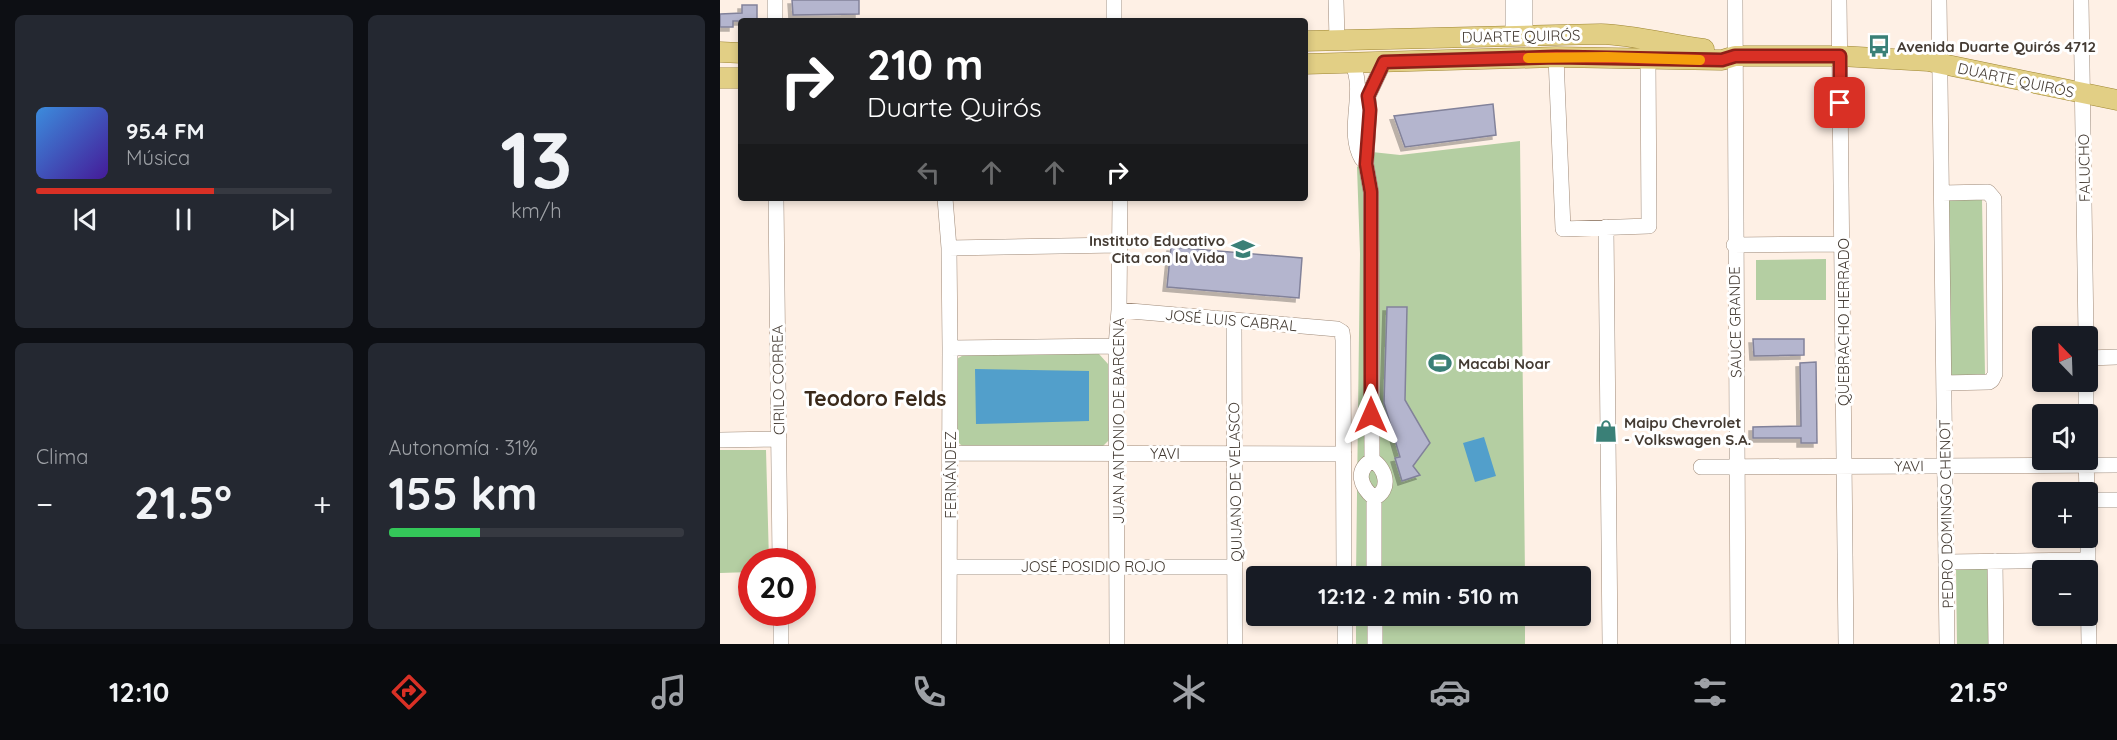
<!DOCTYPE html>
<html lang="es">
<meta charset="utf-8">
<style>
body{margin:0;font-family:Quicksand,sans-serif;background:#242831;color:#f1f3f6;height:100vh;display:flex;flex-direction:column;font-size:22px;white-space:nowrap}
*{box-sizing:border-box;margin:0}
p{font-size:20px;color:#9ea1a6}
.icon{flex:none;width:33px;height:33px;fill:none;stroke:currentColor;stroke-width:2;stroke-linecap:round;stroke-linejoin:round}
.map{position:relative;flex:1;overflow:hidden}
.panel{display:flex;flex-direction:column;gap:15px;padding:15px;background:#0d0f14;width:720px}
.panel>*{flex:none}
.banner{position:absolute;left:18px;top:18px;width:570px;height:183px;border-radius:6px;box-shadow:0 3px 9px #0003;background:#202124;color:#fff;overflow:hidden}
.needle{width:39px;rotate:337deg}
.buttons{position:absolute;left:1312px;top:326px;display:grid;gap:12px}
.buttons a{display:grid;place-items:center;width:66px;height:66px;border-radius:6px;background:#171b24;box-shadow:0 3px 9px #0003;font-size:30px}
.speed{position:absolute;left:18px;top:548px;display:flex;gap:12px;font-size:30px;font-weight:700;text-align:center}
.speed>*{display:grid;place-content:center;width:78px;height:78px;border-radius:50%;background:#171b24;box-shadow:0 3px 9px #0003;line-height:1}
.speed .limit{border:9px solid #d22;background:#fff;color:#111}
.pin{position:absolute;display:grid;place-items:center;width:51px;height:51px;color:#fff;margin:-26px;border-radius:12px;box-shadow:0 3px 9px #0006}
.me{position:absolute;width:66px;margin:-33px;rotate:0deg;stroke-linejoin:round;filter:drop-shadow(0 0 4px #0008)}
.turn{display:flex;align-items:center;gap:21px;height:126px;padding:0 30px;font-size:27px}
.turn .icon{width:78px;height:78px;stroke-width:2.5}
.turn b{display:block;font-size:42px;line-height:51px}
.lanes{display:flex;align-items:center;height:57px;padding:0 30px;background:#0003;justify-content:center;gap:30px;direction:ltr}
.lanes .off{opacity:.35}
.big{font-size:45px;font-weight:700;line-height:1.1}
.panel .widget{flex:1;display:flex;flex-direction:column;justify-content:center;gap:9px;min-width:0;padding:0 21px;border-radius:9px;background:#242831}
.panel .dial{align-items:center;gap:0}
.dial b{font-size:78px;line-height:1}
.song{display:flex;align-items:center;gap:18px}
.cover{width:72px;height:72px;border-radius:9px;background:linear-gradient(135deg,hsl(210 70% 55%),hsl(260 70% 35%))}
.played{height:6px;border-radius:3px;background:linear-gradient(90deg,#d93025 60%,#363941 60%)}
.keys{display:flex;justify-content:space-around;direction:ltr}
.heat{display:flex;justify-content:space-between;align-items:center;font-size:33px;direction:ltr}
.charge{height:9px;border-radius:4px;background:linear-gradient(90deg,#34c759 31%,#363941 0)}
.panel .tiles{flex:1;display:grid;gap:15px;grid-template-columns:repeat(2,1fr)}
.trip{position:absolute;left:526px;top:566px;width:345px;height:60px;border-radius:6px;background:#171b24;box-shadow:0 3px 9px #0003;font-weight:700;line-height:60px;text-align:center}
.menu{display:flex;height:96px;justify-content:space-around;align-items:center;background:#090b0e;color:#9ea1a6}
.menu .icon{width:42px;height:42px}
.menu .on{color:#d93025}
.menu b{font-size:27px;color:#f1f3f6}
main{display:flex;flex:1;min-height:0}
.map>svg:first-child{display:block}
</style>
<main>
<section class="panel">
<div class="tiles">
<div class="widget">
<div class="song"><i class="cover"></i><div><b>95.4 FM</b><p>Música</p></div></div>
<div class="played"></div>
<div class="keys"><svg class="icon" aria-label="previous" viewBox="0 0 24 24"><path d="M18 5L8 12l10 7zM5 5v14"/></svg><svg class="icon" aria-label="pause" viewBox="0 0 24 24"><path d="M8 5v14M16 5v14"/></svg><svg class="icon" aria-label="next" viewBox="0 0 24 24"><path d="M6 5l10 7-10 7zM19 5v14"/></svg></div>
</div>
<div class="widget dial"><b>13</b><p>km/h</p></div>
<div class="widget"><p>Clima</p>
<div class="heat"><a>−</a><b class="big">21.5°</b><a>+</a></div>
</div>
<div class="widget"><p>Autonomía · 31%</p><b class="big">155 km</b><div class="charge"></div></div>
</div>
</section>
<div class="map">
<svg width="1397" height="644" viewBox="0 0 1397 644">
<defs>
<filter id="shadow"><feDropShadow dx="-4" dy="4" stdDeviation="0" flood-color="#0004"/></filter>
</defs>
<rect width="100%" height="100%" fill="#fef0e5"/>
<path fill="#b4cea2" d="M 800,141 L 805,576 L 636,576 L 640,254 L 637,167 L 652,152 L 680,155 Z
M 1262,199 L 1265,375 L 1230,375 L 1227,200 Z
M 1106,259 L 1106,300 L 1036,300 L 1036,260 Z
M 247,353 L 379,354 L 388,364 L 389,440 L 382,447 L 242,446 L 236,440 L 235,360 Z
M 0,450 L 46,450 L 49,561 L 32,561 L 31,572 L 0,573 Z
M 1236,569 L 1268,569 L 1269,644 L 1237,644 Z
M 636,615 L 805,615 L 805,644 L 636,644 Z"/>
<path fill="#529fcb" d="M 255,369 L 369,371 L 369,421 L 256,424 Z
M 764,437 L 776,476 L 755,482 L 743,443 Z"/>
<path fill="#b4b5ce" stroke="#82829a" stroke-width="1.5" filter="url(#shadow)" d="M 72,0 L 139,0 L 139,14 L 73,15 Z
M 22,5 L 37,5 L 37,21 L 13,21 L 13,27 L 0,27 L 0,14 L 22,13 Z
M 773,104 L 776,135 L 685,147 L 674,116 Z
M 451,247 L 582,258 L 579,298 L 447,287 Z
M 667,307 L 687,307 L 685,400 L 710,443 L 693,466 L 700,475 L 682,481 L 675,458 L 680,457 L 664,403 Z
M 1033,339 L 1084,339 L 1084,355 L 1034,356 Z
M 1096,362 L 1097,443 L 1081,443 L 1081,438 L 1033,438 L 1033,427 L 1081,426 L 1080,363 Z"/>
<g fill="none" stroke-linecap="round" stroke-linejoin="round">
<g stroke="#9f8a79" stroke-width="16">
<path id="minor" d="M 55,0 L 55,21
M 394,0 L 394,21
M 616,0 L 617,40
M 793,0 L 793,36
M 805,0 L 805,35
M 1015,0 L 1018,644
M 1119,0 L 1126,644
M 1219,0 L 1227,644
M 1361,0 L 1366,336
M 836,57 L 843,229 L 929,226 L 928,58
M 632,63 C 647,92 625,130 642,159
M 1222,193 L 1268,192 L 1274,199 L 1275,374 L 1272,380 L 1269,382 L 1224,383
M 56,198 L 60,561
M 225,198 L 229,248 L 230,348 L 229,644
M 886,227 L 890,644
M 1014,245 L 1122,244
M 229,248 L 399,245
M 399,310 L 617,329 L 622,332 L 623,340 L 624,576
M 514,320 L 515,644
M 230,348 L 396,346
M 1368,358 L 1397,357
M 1366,381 L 1366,414
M 0,440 L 59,439
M 230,453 L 624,454
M 1366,459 L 1367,492
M 652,460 L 651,192 L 646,164 L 649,110 L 648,96 L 664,62
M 652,460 C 666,468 672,490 654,498 C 640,486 635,471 652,460 Z
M 981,467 L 1397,465
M 654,498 L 654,576
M 1368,500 L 1397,500
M 1368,537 L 1368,570
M 1275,561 L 1276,644
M 1227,562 L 1368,560
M 230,567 L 515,567
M 1368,575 L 1369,644
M 61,612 L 61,644
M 625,615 L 625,644
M 655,615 L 655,644
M 397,644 L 396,346 L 399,310 L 400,198"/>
</g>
<g stroke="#9e8633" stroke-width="21">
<path id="major" d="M 585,41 L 881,34 C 916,35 949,45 984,49
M 0,52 L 21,53
M 585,64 L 836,57 L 1002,60 L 1015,56 L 1120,56 L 1208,61 L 1397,100
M 0,78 L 21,78"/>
</g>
<use href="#minor" stroke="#fff" stroke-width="15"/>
<use href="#major" stroke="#e2cf85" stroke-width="20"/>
</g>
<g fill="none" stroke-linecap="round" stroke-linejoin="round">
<g stroke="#8d1f18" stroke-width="15">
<path id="route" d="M 651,415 L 651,192 L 646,164 L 650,110 L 648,96 L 664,62 L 836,57 L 1002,60 L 1015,56 L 1120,56 L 1120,103"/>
</g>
<use href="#route" stroke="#d93025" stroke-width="10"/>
<path stroke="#f59e0b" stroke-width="10" d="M 808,58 L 887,57 L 980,60"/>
</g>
<defs>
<g id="bus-bare" transform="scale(1.8)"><path d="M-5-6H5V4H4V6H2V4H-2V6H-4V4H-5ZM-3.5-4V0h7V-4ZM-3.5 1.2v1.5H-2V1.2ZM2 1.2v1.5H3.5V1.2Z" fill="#3a8077" stroke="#fff" stroke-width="2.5" paint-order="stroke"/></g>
<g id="school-bare" transform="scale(1.8)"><path d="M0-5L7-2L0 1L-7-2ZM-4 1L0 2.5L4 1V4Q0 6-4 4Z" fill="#3a8077" stroke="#fff" stroke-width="2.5" paint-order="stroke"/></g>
<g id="stadium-bare" transform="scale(1.8)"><path d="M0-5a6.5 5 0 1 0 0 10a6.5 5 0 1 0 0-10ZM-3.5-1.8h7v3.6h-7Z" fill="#3a8077" stroke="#fff" stroke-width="2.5" paint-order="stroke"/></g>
<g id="shop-bare" transform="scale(1.8)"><path d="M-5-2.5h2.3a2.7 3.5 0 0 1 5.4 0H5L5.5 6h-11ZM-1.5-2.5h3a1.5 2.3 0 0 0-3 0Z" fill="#3a8077" stroke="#fff" stroke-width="2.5" paint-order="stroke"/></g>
</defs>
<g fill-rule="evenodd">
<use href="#bus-bare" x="1159" y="46"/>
<use href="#school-bare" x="523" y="249"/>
<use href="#stadium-bare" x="720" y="363"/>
<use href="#shop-bare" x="886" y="431"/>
</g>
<g text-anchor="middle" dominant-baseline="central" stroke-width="6" stroke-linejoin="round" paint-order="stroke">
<g font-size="15" fill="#443b33" stroke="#fff">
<text transform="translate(801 36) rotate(-1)">DUARTE QUIRÓS</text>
<text transform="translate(1296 80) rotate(12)">DUARTE QUIRÓS</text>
<text transform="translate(1364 168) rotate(-91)">FALUCHO</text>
<text transform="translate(511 320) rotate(5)">JOSÉ LUIS CABRAL</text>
<text transform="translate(1015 322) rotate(-91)">SAUCE GRANDE</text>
<text transform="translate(1123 322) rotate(-90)">QUEBRACHO HERRADO</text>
<text transform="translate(58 380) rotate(-91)">CIRILO CORREA</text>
<text transform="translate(398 421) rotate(-90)">JUAN ANTONIO DE BARCENA</text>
<text x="445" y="453">YAVI</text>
<text transform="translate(1189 466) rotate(-1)">YAVI</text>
<text transform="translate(230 475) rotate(-90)">FERNÁNDEZ</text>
<text transform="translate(515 482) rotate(-91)">QUIJANO DE VELASCO</text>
<text transform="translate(1226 514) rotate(-91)">PEDRO DOMINGO CHENOT</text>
<text x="373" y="566">JOSÉ POSIDIO ROJO</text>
</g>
<g font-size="15" font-weight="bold" fill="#443b33" stroke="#fff" text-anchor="start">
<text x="1177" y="46">Avenida Duarte Quirós 4712</text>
<text x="505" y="240" text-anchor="end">Instituto Educativo<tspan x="505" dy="17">Cita con la Vida</tspan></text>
<text x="738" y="363">Macabi Noar</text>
<text x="904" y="422">Maipu Chevrolet<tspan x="904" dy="17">- Volkswagen S.A.</tspan></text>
</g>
<g font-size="21" font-weight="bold" fill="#3a291a" stroke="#fff">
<text x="155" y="398">Teodoro Felds</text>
</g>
</g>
</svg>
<div class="buttons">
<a><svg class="needle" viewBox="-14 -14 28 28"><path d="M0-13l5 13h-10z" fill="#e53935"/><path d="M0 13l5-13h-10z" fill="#9ea1a6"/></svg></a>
<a><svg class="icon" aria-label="sound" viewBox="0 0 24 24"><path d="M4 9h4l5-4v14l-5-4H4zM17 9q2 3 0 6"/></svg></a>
<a>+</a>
<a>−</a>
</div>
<div class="speed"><div class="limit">20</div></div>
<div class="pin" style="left:1120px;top:103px;background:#d93025"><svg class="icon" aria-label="arrive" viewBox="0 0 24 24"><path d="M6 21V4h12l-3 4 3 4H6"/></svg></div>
<svg class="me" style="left:651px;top:415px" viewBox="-20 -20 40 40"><path d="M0-17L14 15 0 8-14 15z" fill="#d93025" stroke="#fff" stroke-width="4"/></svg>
<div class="trip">12:12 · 2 min · 510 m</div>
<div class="banner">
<div class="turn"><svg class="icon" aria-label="right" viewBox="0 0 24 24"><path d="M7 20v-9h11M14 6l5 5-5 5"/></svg><div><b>210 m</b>Duarte Quirós</div></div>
<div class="lanes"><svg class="icon off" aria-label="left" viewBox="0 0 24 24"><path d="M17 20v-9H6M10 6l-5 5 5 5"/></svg><svg class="icon off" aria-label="ahead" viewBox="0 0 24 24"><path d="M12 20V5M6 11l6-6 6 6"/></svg><svg class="icon off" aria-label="ahead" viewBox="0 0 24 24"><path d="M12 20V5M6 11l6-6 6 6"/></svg><svg class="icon" aria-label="right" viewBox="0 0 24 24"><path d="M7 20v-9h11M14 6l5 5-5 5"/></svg></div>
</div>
</div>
</main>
<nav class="menu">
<b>12:10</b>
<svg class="icon on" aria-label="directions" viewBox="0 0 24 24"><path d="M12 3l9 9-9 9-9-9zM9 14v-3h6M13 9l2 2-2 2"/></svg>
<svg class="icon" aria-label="music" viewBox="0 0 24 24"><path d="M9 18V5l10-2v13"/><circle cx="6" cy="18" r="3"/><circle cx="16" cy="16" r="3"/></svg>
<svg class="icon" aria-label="phone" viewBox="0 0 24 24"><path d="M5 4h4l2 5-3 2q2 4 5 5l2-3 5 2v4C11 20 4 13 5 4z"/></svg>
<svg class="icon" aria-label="climate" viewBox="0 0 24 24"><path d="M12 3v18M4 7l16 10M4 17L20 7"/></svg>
<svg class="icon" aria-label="car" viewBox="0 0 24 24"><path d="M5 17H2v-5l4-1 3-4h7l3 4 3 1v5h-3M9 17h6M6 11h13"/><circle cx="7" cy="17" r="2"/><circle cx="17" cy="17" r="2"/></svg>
<svg class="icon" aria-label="filters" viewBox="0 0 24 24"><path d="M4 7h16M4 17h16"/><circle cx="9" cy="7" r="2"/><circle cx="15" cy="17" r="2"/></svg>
<b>21.5°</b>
</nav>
